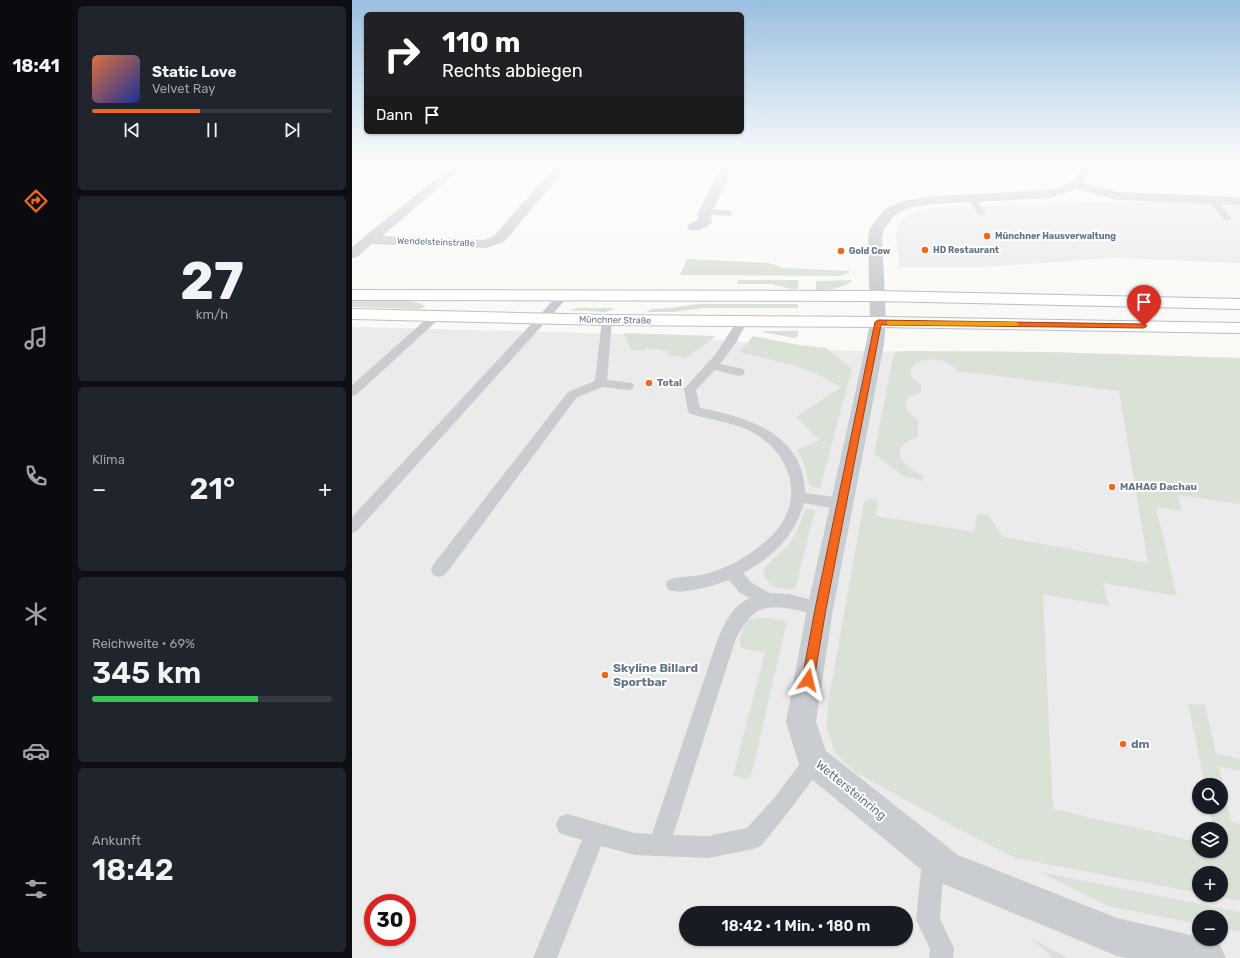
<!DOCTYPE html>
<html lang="de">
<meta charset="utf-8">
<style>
body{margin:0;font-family:Rubik,sans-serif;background:#20242c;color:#f1f3f6;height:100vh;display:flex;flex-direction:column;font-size:15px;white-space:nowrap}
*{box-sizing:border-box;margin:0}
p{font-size:13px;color:#9ea1a6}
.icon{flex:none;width:22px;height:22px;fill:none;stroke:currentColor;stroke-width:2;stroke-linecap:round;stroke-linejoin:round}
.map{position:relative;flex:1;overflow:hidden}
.details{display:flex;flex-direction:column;gap:6px;padding:6px;background:#0d0f14;width:280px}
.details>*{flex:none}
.top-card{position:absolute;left:12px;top:12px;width:380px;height:122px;border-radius:6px;box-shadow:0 1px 3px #0004;background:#202124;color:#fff;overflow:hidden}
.tools{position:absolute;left:840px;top:778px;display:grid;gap:8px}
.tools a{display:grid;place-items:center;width:36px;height:36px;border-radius:50%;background:#171b24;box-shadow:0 1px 3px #0004;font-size:20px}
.speed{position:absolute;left:12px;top:894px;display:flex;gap:8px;font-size:20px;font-weight:700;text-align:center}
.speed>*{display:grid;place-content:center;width:52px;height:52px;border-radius:50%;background:#171b24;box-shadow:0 1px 3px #0004;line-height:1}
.speed .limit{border:6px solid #d22;background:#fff;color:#111}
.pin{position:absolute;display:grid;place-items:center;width:34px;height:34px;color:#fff;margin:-41px -17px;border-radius:50% 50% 50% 0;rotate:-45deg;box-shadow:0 0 4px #0007}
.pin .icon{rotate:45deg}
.me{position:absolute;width:44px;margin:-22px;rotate:10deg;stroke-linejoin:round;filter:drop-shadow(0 0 3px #0008)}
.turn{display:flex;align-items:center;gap:14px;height:84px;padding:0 12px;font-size:18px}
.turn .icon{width:52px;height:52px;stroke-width:2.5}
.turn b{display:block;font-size:28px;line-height:34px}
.then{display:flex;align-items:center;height:38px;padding:0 12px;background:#0003;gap:8px;font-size:15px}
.big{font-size:30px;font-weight:600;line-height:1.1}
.details .tile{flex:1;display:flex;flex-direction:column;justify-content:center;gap:6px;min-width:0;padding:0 14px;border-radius:6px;background:#20242c}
.details .dial{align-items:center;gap:0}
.dial b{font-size:52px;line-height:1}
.song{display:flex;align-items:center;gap:12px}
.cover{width:48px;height:48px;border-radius:6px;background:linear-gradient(135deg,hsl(20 70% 55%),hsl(230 70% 35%))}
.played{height:4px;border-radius:2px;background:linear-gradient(90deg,#f3671d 45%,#363941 45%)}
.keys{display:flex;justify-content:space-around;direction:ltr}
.heat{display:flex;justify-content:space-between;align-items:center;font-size:22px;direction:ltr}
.charge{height:6px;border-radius:3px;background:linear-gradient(90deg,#34c759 69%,#363941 0)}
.trip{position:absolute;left:327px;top:906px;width:234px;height:40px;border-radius:20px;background:#171b24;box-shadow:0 1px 3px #0004;font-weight:600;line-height:40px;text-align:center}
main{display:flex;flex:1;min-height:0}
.tabs{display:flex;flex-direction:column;width:72px;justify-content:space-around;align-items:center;background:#090b0e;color:#9ea1a6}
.tabs .icon{width:28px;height:28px}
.tabs .selected{color:#f3671d}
.tabs b{font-size:18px;color:#f1f3f6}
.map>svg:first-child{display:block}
</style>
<main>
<nav class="tabs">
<b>18:41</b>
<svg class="icon selected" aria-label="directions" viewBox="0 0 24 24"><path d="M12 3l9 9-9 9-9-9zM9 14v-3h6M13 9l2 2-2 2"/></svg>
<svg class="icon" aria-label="music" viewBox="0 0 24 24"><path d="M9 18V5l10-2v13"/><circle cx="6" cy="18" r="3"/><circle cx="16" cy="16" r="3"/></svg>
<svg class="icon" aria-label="phone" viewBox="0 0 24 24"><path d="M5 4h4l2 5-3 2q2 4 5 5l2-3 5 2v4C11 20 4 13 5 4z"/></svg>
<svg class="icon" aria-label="climate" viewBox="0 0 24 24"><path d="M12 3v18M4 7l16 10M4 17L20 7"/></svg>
<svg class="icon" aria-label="car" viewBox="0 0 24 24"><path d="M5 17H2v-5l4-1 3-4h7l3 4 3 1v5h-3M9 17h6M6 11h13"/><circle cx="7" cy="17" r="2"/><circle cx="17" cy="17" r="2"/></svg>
<svg class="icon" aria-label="filters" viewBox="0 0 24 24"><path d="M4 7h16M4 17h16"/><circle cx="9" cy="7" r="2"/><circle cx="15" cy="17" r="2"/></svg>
</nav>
<section class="details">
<div class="tile">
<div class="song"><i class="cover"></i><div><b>Static Love</b><p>Velvet Ray</p></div></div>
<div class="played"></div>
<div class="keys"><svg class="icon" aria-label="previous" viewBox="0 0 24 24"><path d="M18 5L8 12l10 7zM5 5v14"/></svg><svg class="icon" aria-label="pause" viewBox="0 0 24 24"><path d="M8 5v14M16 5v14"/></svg><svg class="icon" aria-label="next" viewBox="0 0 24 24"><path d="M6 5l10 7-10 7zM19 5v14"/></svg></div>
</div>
<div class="tile dial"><b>27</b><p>km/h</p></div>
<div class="tile"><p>Klima</p>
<div class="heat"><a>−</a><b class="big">21°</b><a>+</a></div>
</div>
<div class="tile"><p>Reichweite · 69%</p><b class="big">345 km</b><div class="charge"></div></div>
<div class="tile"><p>Ankunft</p><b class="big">18:42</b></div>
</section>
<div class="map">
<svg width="888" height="958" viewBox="0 0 888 958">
<rect width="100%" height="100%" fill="#f9f9f6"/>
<path fill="#eaebea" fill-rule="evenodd" d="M 853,200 L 888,201 L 888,263 L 761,258 L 630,267 L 547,267 L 544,233 L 547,224 L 555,216 L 568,210 L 590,207 L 632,205 Z
M 0,327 L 307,335 L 493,351 L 695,352 L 888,358 L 888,958 L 0,958 ZM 847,785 L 869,785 L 869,807 L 847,807 ZM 847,829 L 869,829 L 869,851 L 847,851 ZM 847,873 L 869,873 L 869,895 L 847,895 ZM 21,903 L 55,903 L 55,937 L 21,937 ZM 334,913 L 554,913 L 554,939 L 334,939 ZM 847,917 L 869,917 L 869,939 L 847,939 Z"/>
<path fill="#dae2d7" d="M 335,259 L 417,263 L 431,268 L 498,271 L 497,273 L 487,276 L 328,275 Z
M 386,280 L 447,280 L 446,289 L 439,289 L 419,284 L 385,284 Z
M 501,280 C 491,289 477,290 464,290 L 464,281 Z
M 0,301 C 13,301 68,297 73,307 L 68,309 L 0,307 Z
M 347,304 L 446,304 L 446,308 L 350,308 L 322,312 L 296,312 L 295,311 L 301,309 L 318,308 Z
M 226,308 L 260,308 L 262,309 L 253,312 L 218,310 Z
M 412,331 L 446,331 L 446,336 L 443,338 L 410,332 Z
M 272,333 L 364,336 L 334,358 L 315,355 L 317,351 L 295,348 L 293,351 L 279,350 Z
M 401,336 L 447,345 L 474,348 L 500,369 L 468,488 L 460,487 L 457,485 L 453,466 L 445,450 L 468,440 L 444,417 L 489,387 L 461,372 L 444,366 L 388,352 Z
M 553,351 L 695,352 L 888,358 L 888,504 L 826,495 L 830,511 L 804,507 L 825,596 L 751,583 L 757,606 L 691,594 L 701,809 L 847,842 L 847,851 L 869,851 L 869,829 L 862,829 L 858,807 L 869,807 L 869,785 L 853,785 L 836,704 L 853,705 L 864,754 L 888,759 L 888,771 L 867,766 L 879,822 L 888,824 L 888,901 L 858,895 L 869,895 L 869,873 L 847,873 L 847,893 L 663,858 L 599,825 L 503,772 L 483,753 L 475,728 L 476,703 L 512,502 L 519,499 L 523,499 L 526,501 L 524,516 L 622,532 L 625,514 L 636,515 L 651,537 L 796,563 L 767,391 L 605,371 C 587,346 536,366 570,385 L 569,392 L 556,398 L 553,403 L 556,412 L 566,420 L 566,437 C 534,447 549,467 572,475 L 571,481 L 550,475 L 522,454 L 542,353 Z
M 453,509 L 463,510 L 443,590 C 427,587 417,590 411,572 C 416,561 429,554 437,544 C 445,534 449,521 453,509 Z
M 403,618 L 415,618 L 435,622 L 400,771 L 398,777 L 394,779 L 381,775 L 413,653 L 389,648 C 386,638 390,630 394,621 Z
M 688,872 L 888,912 L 888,932 L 869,928 L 869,917 L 847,917 L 847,924 L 756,906 Z
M 679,938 L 716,958 L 701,958 Z"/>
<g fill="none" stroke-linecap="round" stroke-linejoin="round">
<g stroke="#bdc1c7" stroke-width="2">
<path id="secondary" d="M 0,290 L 525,291 L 531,293 L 533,296 L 531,299 L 525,301 L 0,300 Z
M 0,309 L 255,315 L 526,317 L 532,318 L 534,322 L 532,326 L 526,327 L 255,325 L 0,319 Z"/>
</g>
<g stroke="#bbbec2" stroke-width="2">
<path id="highway" d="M 525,291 L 888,299 L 888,309 L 525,301 L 519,299 L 517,296 L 519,293 Z
M 526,317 L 888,323 L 888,333 L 526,327 L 520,326 L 518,322 L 520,318 Z"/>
</g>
<path fill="#c9ccd0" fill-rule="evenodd" d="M 616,196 L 622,196 L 634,213 L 633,215 L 627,215 L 615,198 Z
M 857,198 L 863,198 L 878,216 L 879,218 L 878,220 L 872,220 L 856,200 Z
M 354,209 L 377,210 L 381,213 L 377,216 L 351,214 L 350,212 L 351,210 Z
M 211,293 L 216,296 L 215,298 L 5,531 L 0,533 L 0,517 L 207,294 Z
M 84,313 L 89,316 L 88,318 L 4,395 L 0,396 L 0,385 L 80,314 Z
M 255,317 L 260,320 L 255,380 L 280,383 L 282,386 L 280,389 L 276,390 L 250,387 L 224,398 L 93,575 L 87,577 L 81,575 L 79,570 L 81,565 L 216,392 L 243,381 L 250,320 Z
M 390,319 L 395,322 L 385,341 L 368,364 L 391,369 L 393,372 L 391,375 L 387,376 L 363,370 L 344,390 L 348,408 C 396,417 452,434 453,493 L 490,498 L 495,500 L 497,504 L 495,508 L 490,510 L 452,503 C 443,536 420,558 391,573 L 400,583 L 418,593 L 437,594 L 474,604 L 476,609 L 474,614 C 466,617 461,614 453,612 C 416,603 400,604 383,641 L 321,835 L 356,836 L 395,828 L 423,797 L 455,754 L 462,751 L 469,754 L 472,761 L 469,768 L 437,811 L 409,846 L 401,849 L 356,858 L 283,855 L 249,846 L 205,958 L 181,958 L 230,840 L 207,833 L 204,825 L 207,817 L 215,814 L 283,833 L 300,834 L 365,641 C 372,625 380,605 398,598 L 388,593 L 377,580 C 361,586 332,595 316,590 L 314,585 L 316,580 C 327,576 338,577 349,575 C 362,572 375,567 386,561 C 402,551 420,539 430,523 C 451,489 434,451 402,433 C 382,422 359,420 338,414 L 336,411 L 332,389 L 363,355 L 386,320 Z
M 581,849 L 589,852 L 592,860 L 588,919 L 602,948 L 601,958 L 577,958 L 578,949 L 564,920 L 570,860 L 573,852 Z"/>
<path fill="#c9ccd0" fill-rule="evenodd" d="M 103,163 L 116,163 L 30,236 L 132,240 L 142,236 L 206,163 L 218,163 L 152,242 L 134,248 L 20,244 L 5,257 L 0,258 L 0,247 Z
M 371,163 L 383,163 L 359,215 L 360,222 C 355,228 345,232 337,230 L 335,227 L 337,224 L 346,220 L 345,215 Z
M 723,163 L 735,163 L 739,170 L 731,183 L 766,192 L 888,197 L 888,205 L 766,200 L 724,189 L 698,198 L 583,204 L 559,207 L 543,215 L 532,229 L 530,236 L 534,322 L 532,344 L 481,609 L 464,722 L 474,751 L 606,855 L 765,918 L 847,937 L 847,939 L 855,939 L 868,945 L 874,958 L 775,958 L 765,956 L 582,880 L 451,772 L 446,761 L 434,722 L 455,609 L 514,344 L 518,322 L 516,236 L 518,228 L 533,209 L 551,201 L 583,196 L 698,190 C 710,187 722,183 727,170 Z"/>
<use href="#secondary" fill="#fff" fill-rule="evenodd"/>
<use href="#highway" fill="#fff" fill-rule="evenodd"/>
</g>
<linearGradient id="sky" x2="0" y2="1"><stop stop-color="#9abfe0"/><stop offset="0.55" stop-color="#fcfcfb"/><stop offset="1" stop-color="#fcfcfb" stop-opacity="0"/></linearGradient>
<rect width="888" height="297" fill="url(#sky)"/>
<path fill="#f3671d" stroke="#9e4313" d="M 526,320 L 792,324 L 795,326 L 792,328 L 529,325 L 474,609 L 462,680 L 460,684 L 456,685 L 452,684 L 450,680 L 463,609 L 523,322 Z"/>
<path fill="#f59e0b" d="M 535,321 L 664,322 L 667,324 L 664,326 L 538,325 L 535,324 Z"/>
<g fill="#f3671d" stroke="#fff" stroke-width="1.5">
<circle cx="635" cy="236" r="4"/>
<circle cx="573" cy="250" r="4"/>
<circle cx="489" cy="251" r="4"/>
<circle cx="297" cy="383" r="4"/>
<circle cx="760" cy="487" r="4"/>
<circle cx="253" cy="675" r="4"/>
<circle cx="771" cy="744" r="4"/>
</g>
<g text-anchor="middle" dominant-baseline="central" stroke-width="4" stroke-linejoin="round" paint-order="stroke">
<g font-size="9" font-weight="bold" fill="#65768a" stroke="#fff" text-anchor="start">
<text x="643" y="236">Münchner Hausverwaltung</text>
<text x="581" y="250">HD Restaurant</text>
<text x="497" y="251">Gold Cow</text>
</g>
<g font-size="9" fill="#65768a" stroke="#fff">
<text transform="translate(84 242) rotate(2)">Wendelsteinstraße</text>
<text transform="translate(263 320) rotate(1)">Münchner Straße</text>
</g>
<g font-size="10" font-weight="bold" fill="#65768a" stroke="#fff" text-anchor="start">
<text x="305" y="383">Total</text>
<text x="768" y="487">MAHAG Dachau</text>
</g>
<g font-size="12" font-weight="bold" fill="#65768a" stroke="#fff" text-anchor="start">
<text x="261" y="668">Skyline Billard<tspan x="261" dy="14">Sportbar</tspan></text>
<text x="779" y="744">dm</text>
</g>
<g font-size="12" fill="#65768a" stroke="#fff">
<text transform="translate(499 790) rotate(39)">Wettersteinring</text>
</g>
</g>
</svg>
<div class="tools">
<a><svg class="icon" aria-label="search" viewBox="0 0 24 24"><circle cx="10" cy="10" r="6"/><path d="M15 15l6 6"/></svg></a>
<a><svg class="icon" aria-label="layers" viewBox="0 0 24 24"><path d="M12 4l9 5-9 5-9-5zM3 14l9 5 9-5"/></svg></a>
<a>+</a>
<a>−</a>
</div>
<div class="speed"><div class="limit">30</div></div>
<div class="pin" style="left:792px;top:326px;background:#d93025"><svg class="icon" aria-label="arrive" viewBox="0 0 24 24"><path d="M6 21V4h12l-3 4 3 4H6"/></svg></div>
<svg class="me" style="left:456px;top:680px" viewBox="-20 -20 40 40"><path d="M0-17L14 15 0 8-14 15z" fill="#f3671d" stroke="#fff" stroke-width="4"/></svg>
<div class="trip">18:42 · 1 Min. · 180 m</div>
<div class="top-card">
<div class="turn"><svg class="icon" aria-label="right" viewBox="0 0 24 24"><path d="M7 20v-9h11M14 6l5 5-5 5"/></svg><div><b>110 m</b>Rechts abbiegen</div></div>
<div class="then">Dann<svg class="icon" aria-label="arrive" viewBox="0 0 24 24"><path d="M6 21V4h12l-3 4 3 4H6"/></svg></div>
</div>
</div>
</main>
